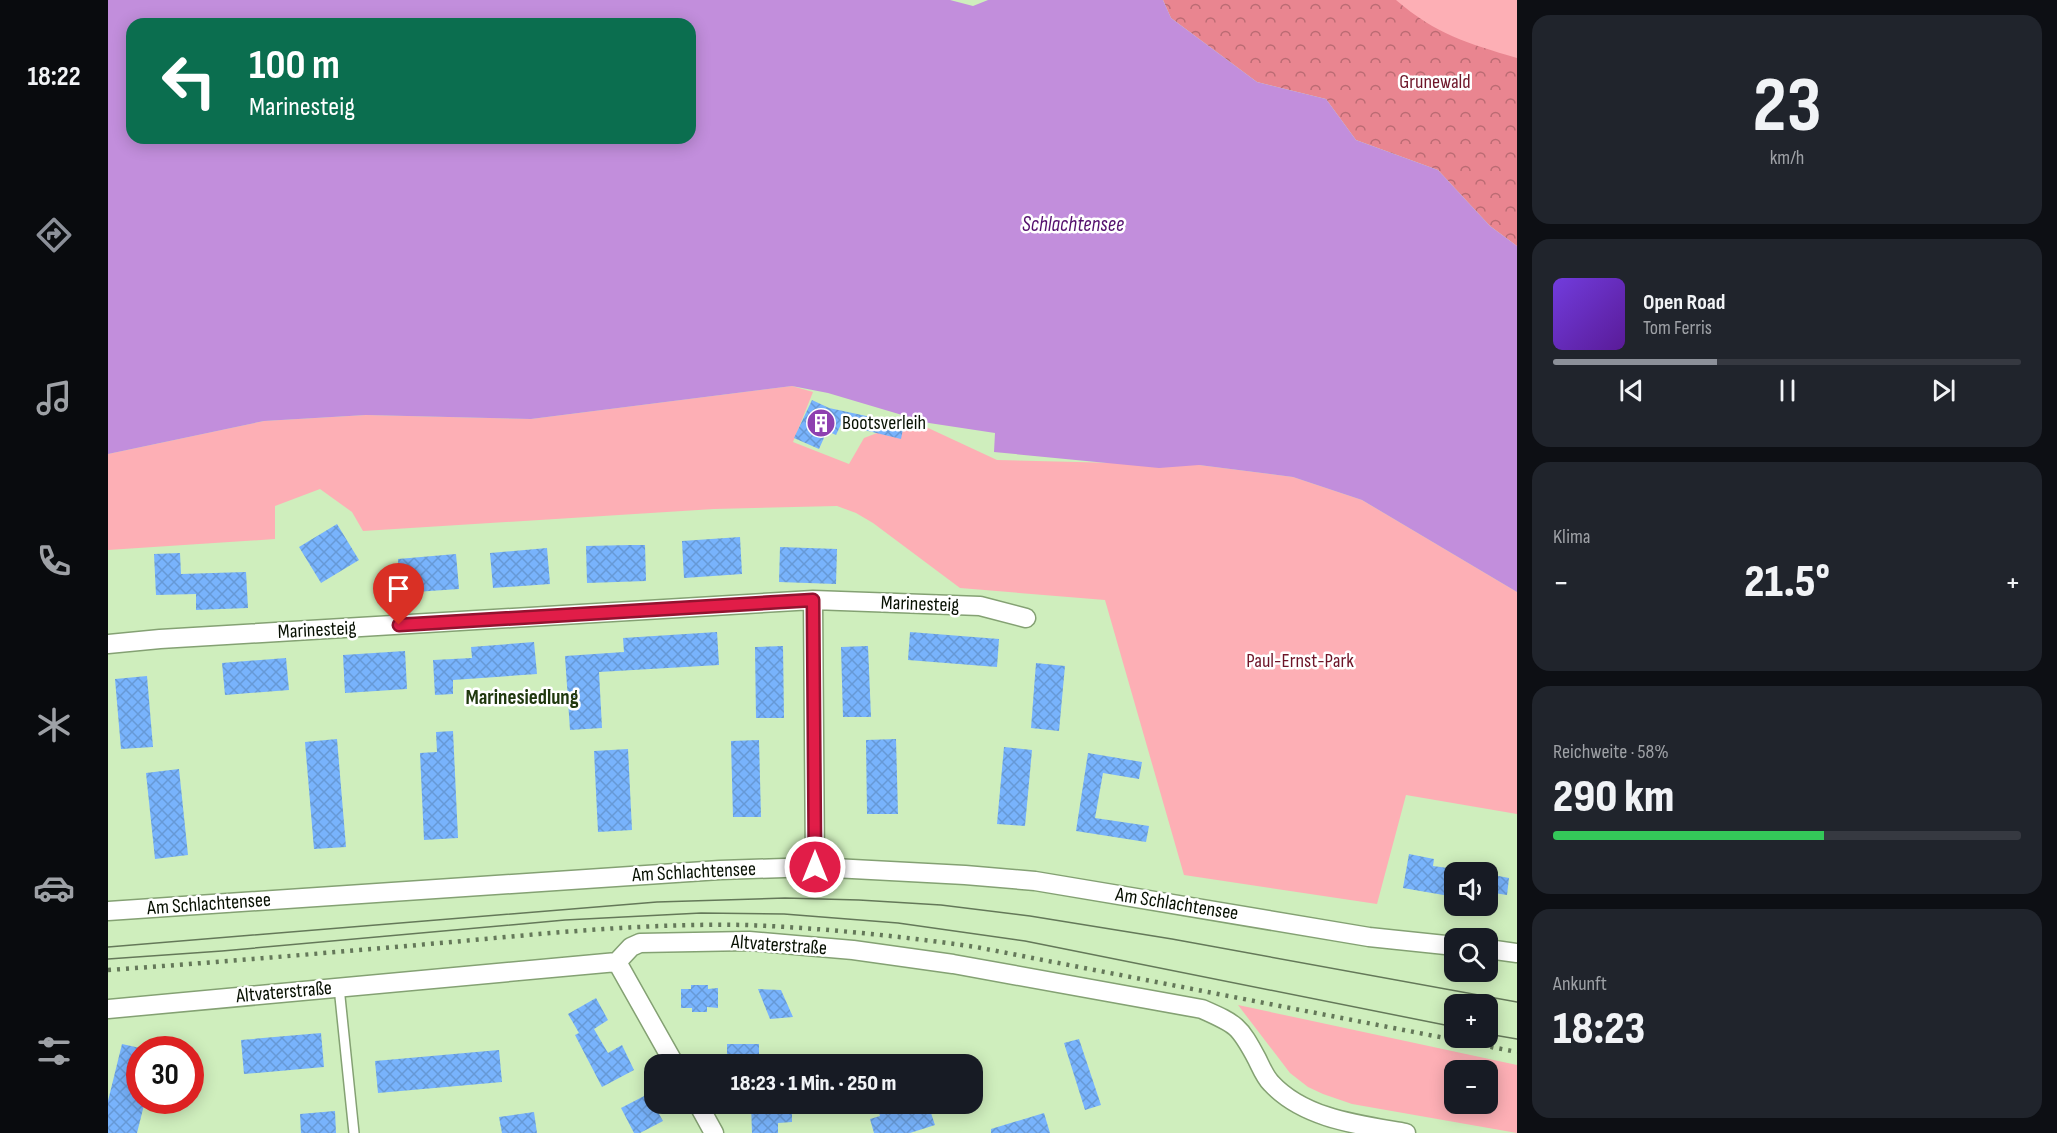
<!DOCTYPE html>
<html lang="de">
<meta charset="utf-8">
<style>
body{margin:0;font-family:"Sofia Sans Condensed",sans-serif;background:#20242c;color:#f1f3f6;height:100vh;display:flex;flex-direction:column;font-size:22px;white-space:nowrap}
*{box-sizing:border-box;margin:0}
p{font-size:20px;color:#9ea1a6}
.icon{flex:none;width:33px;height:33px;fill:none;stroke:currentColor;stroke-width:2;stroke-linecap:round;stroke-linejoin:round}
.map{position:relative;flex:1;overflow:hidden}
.panel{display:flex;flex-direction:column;gap:15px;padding:15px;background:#0d0f14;width:540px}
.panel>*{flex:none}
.guide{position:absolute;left:18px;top:18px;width:570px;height:126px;border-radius:18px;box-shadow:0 3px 15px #0003;background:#0b6e4f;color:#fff;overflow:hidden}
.buttons{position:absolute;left:1336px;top:862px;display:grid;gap:12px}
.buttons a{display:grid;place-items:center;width:54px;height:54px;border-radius:12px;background:#171b24;box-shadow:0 3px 15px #0003;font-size:30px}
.speed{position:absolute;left:18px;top:1036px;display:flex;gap:12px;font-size:30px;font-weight:700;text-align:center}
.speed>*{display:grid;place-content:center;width:78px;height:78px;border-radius:50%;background:#171b24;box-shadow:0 3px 15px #0003;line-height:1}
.speed .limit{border:9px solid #d22;background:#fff;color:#111}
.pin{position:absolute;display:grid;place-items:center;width:51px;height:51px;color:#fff;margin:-62px -26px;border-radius:50% 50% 50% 0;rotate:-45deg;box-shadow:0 0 6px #0007}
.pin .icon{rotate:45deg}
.me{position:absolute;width:66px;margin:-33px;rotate:0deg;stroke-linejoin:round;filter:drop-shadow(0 0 4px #0008)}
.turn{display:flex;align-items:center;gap:21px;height:126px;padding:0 24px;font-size:27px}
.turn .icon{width:78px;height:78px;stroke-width:2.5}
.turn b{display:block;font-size:42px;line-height:51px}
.big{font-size:45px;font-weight:800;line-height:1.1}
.panel .widget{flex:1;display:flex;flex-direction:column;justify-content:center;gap:9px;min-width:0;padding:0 21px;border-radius:18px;background:#20242c}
.panel .dial{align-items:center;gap:0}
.dial b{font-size:78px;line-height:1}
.song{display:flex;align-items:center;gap:18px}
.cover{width:72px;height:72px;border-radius:9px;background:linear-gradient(135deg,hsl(260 70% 55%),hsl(270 70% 35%))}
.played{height:6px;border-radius:3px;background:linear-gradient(90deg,#8c9099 35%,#363941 35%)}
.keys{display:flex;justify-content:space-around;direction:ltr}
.heat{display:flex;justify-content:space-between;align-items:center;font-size:33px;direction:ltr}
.charge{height:9px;border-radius:4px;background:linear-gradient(90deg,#34c759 58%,#363941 0)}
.trip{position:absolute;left:536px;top:1054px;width:339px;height:60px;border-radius:18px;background:#171b24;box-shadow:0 3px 15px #0003;font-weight:800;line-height:60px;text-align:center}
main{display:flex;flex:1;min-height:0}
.tabs{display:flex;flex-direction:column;width:108px;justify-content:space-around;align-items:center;background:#090b0e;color:#9ea1a6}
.tabs .icon{width:42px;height:42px}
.tabs .current{color:#8c9099}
.tabs b{font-size:27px;color:#f1f3f6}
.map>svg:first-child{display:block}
</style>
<main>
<nav class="tabs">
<b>18:22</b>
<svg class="icon current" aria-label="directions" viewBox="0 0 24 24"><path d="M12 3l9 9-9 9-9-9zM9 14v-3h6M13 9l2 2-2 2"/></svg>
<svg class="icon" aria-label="music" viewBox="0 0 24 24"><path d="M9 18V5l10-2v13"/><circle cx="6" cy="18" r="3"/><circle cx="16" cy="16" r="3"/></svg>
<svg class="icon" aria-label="phone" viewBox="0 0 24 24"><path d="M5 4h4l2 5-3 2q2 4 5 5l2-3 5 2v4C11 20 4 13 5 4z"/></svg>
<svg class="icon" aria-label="climate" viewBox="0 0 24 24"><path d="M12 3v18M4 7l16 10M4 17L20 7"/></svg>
<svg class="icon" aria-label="car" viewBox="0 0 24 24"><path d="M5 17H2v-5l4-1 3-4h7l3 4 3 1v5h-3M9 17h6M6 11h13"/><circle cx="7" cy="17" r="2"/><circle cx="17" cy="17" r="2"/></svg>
<svg class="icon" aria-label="filters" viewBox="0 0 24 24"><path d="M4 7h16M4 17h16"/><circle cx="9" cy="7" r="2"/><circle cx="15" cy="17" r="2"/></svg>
</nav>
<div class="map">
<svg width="1409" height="1133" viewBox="0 0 1409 1133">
<defs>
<pattern id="forest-crowns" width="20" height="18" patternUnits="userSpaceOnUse" patternTransform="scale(1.5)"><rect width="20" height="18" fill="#e98590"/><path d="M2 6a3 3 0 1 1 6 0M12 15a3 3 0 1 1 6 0" fill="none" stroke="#bb6b73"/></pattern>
<pattern id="building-cross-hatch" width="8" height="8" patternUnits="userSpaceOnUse" patternTransform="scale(1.5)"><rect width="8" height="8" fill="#78b3fc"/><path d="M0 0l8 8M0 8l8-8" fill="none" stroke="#6699d6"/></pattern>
</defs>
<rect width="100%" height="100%" fill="#cfeebd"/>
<path fill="url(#forest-crowns)" d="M 1055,0 L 1409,0 L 1409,246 L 1382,226 L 1330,170 L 1248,140 L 1218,99 L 1149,82 L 1063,18 Z"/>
<path fill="#fdafb5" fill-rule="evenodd" d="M 1288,0 L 1409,0 L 1409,58 C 1359,43 1329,35 1288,0 Z
M 684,386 L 705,392 L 685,442 L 741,464 L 756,438 L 803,420 L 889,460 L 1091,465 L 1185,477 L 1254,500 L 1409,592 L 1409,814 L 1298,795 L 1269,904 L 1076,875 L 997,600 L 852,588 L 765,523 L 748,513 L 729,506 L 606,509 L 255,531 L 244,512 L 212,489 L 167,506 L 167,539 L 0,550 L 0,454 L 156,421 L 258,415 L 423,419 Z
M 1130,1005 L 1409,1065 L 1409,1133 L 1244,1104 L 1215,1094 L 1200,1087 L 1182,1073 ZM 1347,1071 L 1380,1071 L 1380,1104 L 1347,1104 Z"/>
<path fill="#c28edc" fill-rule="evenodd" d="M 0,0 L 842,0 L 865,6 L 880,0 L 1055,0 L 1063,18 L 1149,82 L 1218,99 L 1248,140 L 1330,170 L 1382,226 L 1409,246 L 1409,592 L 1254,500 L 1185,477 L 1091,465 L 1051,468 L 886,452 L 887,433 L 821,423 L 720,393 L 684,386 L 423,419 L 258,415 L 156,421 L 0,454 ZM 24,24 L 582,24 L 582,138 L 24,138 Z"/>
<path fill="url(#building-cross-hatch)" d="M 704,400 L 721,408 L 796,424 L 793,439 L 752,429 L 736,418 L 728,435 L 719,431 L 711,449 L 686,438 Z
M 229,524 L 251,560 L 213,583 L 191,547 Z
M 632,537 L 634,574 L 576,578 L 574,541 Z
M 522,545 L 537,545 L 538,581 L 479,583 L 478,546 Z
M 672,547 L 729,549 L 728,584 L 671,582 Z
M 439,548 L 442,584 L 385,588 L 382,553 Z
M 72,553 L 73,574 L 138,572 L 140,608 L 88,610 L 88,594 L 48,595 L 46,554 Z
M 348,554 L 351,589 L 292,593 L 290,559 Z
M 609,632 L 611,665 L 491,672 L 494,728 L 462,730 L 457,656 L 516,652 L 515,638 Z
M 802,632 L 891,639 L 889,667 L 800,660 Z
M 426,642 L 429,674 L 345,680 L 345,694 L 327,695 L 325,660 L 364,658 L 363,647 Z
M 675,646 L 676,718 L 648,718 L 647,647 Z
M 760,646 L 763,717 L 735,717 L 733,647 Z
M 297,651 L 299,689 L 237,693 L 235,655 Z
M 178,658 L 181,690 L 117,695 L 114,663 Z
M 928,663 L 957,666 L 951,731 L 923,728 Z
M 39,676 L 45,747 L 13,749 L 7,679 Z
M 345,731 L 350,838 L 316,840 L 312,753 L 329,752 L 328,732 Z
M 229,739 L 238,847 L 206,849 L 197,742 Z
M 788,739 L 790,814 L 759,814 L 758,740 Z
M 651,740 L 653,817 L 625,817 L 623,741 Z
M 896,747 L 924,750 L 917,826 L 889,824 Z
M 520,749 L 524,830 L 490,832 L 486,751 Z
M 980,753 L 1034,762 L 1031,779 L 995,773 L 987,818 L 1041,826 L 1038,842 L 968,831 Z
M 71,769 L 80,855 L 47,859 L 38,773 Z
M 1301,854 L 1326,859 L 1325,866 L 1347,869 L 1347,897 L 1295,888 Z
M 1380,874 L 1401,878 L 1399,895 L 1380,892 Z
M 583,985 L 600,985 L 600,989 L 610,988 L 610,1008 L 599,1007 L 599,1012 L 584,1012 L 584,1008 L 573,1008 L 573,989 L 583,989 Z
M 650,989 L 673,990 L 685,1017 L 662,1019 Z
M 488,998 L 500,1020 L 486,1029 L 500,1053 L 514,1045 L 526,1070 L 494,1087 L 467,1035 L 471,1033 L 460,1014 Z
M 213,1033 L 216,1067 L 136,1074 L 133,1040 Z
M 971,1039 L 993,1105 L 977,1110 L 956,1043 Z
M 14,1044 L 32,1048 L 32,1101 L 37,1101 L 29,1133 L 0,1133 L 0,1101 Z
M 619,1044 L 651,1044 L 651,1065 L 619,1065 Z
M 391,1050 L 394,1082 L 270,1093 L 267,1061 Z
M 540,1094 L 555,1121 L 532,1133 L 526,1133 L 513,1108 Z
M 643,1104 L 684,1104 L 684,1122 L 670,1123 L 670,1133 L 644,1133 Z
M 768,1104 L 820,1104 L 827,1125 L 802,1133 L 766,1133 L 762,1119 L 772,1116 Z
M 227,1111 L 228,1133 L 193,1133 L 192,1114 Z
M 426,1112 L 429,1133 L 394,1133 L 391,1117 Z
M 936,1113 L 942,1133 L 883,1133 L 883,1129 Z"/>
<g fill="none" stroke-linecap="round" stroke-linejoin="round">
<g stroke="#84a173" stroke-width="12">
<path id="lane" d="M 231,987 L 246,1133"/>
</g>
<g stroke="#84a173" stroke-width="21">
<path id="street" d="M 705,600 L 707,867
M 0,644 L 52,639 L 705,600 L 872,606 L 918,618
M 0,911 L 612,870 L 707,867 L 857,875 L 927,881 L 1261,937 L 1347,946
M 1380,949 L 1409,953
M 509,962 L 567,1065
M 0,1009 L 509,962 L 523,947 L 532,943 L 641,941 L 745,950 L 845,964 L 1094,1009 C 1128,1024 1131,1025 1149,1059 C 1153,1067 1157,1077 1163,1083 C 1196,1119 1252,1125 1298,1133
M 590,1104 L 606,1133"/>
</g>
<use href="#lane" stroke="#fff" stroke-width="9"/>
<use href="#street" stroke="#fff" stroke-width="18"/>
<path stroke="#647859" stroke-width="1.5" d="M 0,947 L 549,902 L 677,898 L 751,900 L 833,905 L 922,916 L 1064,939 L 1409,1002
M 0,959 L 114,951 L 457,920 L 593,913 L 676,914 L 790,923 L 917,941 L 1347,1027
M 1380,1034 L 1409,1039"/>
<path stroke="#647859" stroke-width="4.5" stroke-dasharray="3 6" stroke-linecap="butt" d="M 0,970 C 115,962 229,952 344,942 C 441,933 540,923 638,925 C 715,928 792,936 868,947 L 1409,1052"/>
</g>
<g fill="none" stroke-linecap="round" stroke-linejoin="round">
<g stroke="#92132f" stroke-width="15">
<path id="route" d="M 291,625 L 705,600 L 707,867"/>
</g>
<use href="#route" stroke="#e11d48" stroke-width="10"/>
</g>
<defs>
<g id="building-disc" transform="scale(1.5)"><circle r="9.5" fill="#8e40b0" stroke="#fff"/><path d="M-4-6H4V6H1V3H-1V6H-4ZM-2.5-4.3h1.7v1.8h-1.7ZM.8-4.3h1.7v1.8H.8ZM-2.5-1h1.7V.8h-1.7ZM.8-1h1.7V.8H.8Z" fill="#fff"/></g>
</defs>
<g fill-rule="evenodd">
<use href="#building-disc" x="713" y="423"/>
</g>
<g text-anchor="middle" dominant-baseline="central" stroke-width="5" stroke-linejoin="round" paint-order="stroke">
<g font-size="20" fill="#6e1528" stroke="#fff">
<text x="1327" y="82">Grunewald</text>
<text x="1192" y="661">Paul-Ernst-Park</text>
</g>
<g font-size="20" fill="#071002" stroke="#fff" text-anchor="start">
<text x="734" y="423">Bootsverleih</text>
</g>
<g font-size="20" fill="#071002" stroke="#fff">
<text transform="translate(812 604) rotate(2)">Marinesteig</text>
<text transform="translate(209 630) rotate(-3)">Marinesteig</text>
<text transform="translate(586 872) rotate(-3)">Am Schlachtensee</text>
<text transform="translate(101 904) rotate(-4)">Am Schlachtensee</text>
<text transform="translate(1069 904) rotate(9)">Am Schlachtensee</text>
<text transform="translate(671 945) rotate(4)">Altvaterstraße</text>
<text transform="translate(176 992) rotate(-5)">Altvaterstraße</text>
</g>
<g font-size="21" font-style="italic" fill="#54106d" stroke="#fff">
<text x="965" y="224">Schlachtensee</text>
</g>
<g font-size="21" font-weight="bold" fill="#20380e" stroke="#fff">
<text x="414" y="697">Marinesiedlung</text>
</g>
</g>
</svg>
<div class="buttons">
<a><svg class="icon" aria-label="sound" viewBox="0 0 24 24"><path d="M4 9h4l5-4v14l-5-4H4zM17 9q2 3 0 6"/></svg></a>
<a><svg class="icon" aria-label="search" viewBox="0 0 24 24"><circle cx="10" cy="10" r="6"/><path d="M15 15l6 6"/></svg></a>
<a>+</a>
<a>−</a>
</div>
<div class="speed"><div class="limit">30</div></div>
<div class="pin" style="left:291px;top:625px;background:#d93025"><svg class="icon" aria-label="arrive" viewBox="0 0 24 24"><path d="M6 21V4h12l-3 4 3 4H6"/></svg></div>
<svg class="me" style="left:707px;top:867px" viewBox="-20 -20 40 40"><circle r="17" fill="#e11d48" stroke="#fff" stroke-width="3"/><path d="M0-11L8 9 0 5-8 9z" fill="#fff"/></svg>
<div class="trip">18:23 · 1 Min. · 250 m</div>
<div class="guide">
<div class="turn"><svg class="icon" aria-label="left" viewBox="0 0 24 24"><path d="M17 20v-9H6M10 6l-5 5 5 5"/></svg><div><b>100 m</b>Marinesteig</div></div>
</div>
</div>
<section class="panel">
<div class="widget dial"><b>23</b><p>km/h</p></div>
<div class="widget">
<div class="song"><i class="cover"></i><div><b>Open Road</b><p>Tom Ferris</p></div></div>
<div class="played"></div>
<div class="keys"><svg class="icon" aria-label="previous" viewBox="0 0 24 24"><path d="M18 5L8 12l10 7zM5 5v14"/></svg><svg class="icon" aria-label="pause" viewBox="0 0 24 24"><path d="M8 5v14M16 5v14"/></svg><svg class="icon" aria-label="next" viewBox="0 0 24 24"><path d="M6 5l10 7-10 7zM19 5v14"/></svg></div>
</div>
<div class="widget"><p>Klima</p>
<div class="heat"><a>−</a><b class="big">21.5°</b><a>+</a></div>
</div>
<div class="widget"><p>Reichweite · 58%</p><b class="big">290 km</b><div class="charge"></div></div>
<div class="widget"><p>Ankunft</p><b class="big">18:23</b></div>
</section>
</main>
